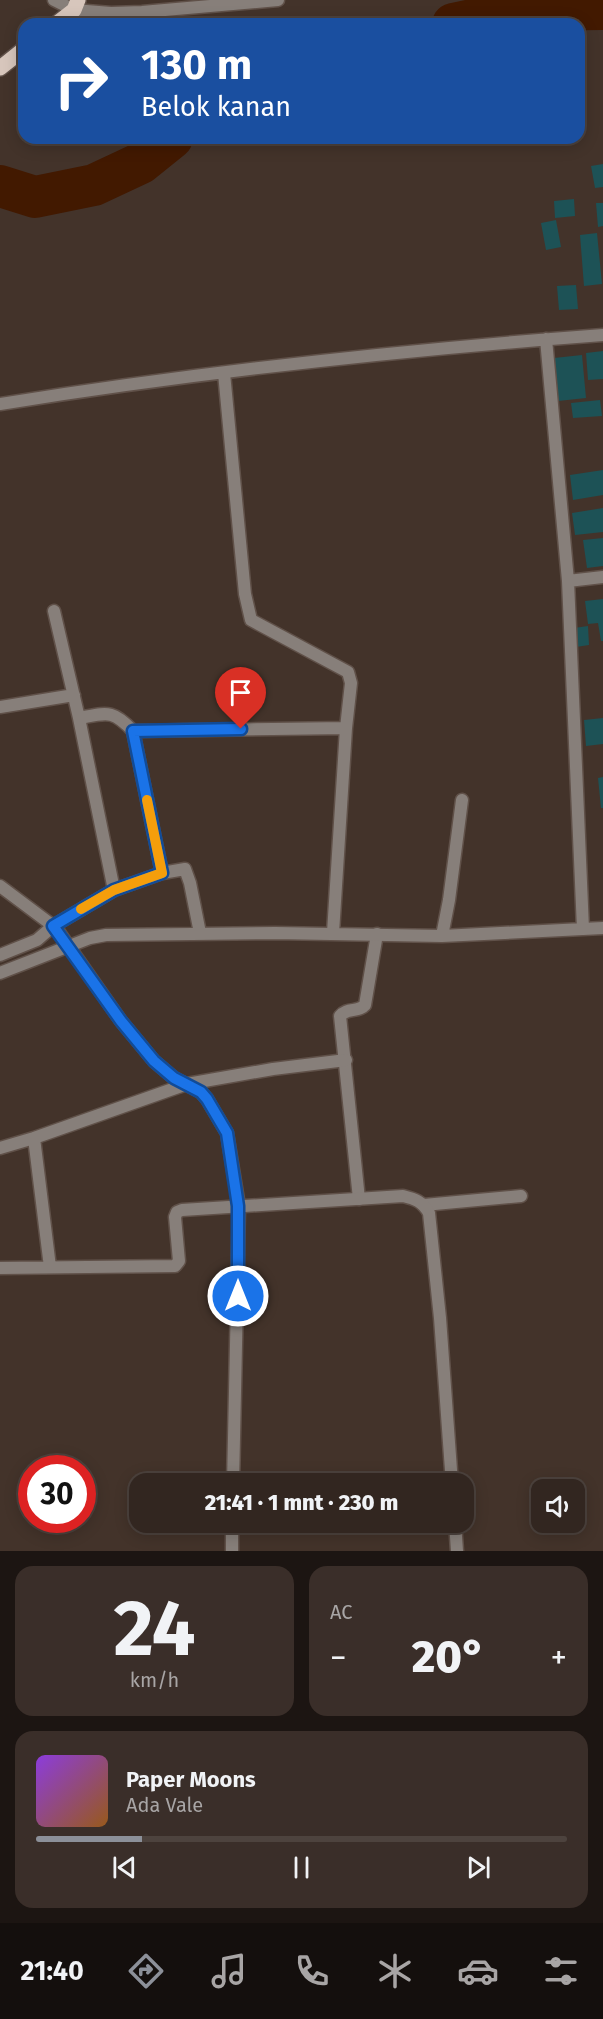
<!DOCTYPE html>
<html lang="id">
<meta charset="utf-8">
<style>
body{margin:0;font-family:"Fira Sans",sans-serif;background:#3a2e29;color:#f1f3f6;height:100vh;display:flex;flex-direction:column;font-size:22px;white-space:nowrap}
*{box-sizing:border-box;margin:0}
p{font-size:20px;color:#a8a5a5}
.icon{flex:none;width:33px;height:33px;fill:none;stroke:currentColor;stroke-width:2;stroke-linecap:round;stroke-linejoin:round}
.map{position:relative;height:1551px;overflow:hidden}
.sheet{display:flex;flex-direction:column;gap:15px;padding:15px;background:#1c1512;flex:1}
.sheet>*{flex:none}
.hud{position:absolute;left:18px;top:18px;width:567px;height:126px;border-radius:18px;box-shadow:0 3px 15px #0003,0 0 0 2px #4d433e;background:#1a4fa0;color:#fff;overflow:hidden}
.tools{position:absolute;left:531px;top:1479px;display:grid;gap:12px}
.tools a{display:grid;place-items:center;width:54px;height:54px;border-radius:12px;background:#322620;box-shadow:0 3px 15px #0003,0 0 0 2px #4d433e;font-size:30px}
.speed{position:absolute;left:18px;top:1455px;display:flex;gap:12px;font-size:30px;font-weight:700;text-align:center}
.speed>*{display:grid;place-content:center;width:78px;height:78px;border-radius:50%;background:#322620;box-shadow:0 3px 15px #0003,0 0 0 2px #4d433e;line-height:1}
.speed .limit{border:9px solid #d22;background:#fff;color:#111}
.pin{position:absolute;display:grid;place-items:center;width:51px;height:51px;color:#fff;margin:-62px -26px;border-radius:50% 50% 50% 0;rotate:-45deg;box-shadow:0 0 6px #0007}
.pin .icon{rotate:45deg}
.me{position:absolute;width:66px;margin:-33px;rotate:0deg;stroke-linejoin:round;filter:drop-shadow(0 0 4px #0008)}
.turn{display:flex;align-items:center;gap:21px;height:126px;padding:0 24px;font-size:27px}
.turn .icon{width:78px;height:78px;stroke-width:2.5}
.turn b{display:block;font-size:42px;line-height:51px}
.big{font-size:45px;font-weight:800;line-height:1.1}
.sheet .card{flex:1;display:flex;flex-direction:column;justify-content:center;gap:9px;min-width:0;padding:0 21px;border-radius:18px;background:#3a2e29}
.sheet .dial{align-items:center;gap:0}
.dial b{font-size:78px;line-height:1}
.song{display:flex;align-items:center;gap:18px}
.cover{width:72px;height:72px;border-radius:9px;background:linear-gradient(135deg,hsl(270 70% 55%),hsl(30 70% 35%))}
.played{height:6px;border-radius:3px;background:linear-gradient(90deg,#8c9099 20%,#4d433e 20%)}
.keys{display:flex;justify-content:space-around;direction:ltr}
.heat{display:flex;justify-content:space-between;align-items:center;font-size:33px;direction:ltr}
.sheet .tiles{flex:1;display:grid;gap:15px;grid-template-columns:1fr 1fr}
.card:last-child{grid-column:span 2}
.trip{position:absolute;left:129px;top:1473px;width:345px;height:60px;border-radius:18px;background:#322620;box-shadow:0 3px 15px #0003,0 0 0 2px #4d433e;font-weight:800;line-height:60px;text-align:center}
.menu{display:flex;height:96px;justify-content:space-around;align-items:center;background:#140f0d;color:#a8a5a5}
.menu .icon{width:42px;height:42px}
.menu .on{color:#8c9099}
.menu b{font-size:27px;color:#f1f3f6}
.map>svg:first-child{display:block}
</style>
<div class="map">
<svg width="603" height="1551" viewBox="0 0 603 1551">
<rect width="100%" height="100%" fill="#43332a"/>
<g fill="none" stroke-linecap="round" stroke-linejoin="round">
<path stroke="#421900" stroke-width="42" d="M 453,24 L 520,10 L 603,9
M 0,186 L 35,197 L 94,185 L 141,163 L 172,138"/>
</g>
<path fill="#1d5256" d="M 603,164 L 603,187 L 595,188 L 591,166 Z
M 574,199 L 575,216 L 555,218 L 554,201 Z
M 596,203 L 603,203 L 603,226 L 598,227 Z
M 556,220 L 561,247 L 546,250 L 541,223 Z
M 597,233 L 602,284 L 584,286 L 580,235 Z
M 576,285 L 578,309 L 559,310 L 557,286 Z
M 603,351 L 603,379 L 588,380 L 586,353 Z
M 582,355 L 586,398 L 558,401 L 558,397 L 552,398 L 551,387 L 557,386 L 554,358 Z
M 600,400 L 602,416 L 573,418 L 571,403 Z
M 603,470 L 603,495 L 573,500 L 570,475 Z
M 603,508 L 603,532 L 575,535 L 572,513 Z
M 603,538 L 603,566 L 587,568 L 583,540 Z
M 603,599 L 603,641 L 601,641 L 598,623 L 588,624 L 585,601 Z
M 588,626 L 589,645 L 576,647 L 574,628 Z
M 603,718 L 603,744 L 586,746 L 584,720 Z
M 603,777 L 603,808 L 601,808 L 598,778 Z"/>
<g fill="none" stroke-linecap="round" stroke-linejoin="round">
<g stroke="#605149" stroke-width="15">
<path id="service" d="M 359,1199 L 340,1016 C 347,1007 358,1013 365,1005 L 377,934
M 424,1205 L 521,1196"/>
</g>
<g stroke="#605149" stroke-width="15">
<path id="minor" d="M 54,0 L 74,10 L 111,13 L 142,12 L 278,0
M 546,339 L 568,581 L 583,929
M 224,373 L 245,594 L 251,620 L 348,672 L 351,683 L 346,728 L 333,933
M 0,404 C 199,372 402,350 603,335
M 568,581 L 603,577
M 0,707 L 74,695
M 79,718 C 107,713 112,709 133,731 L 162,873
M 133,731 L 346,728
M 0,886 L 56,928 L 121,1021 L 154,1061 L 174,1078 L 201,1092 L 207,1099 L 227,1133 L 239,1206 L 233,1484
M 114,890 L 162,873 L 185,869 L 190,883 L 200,933
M 442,936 L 449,900 L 462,800
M 0,955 L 37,940 L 53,926 L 114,890 L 79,718 L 54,611
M 0,973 L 90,938 L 106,935 L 275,933 L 442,936 L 603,928
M 34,1138 L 50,1267
M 0,1148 L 34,1138 L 187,1084 L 273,1069 L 346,1060
M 0,1268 L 175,1266 L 179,1261 L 175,1217 L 177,1212 L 182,1210 L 403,1196 C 415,1199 422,1201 429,1213 L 440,1318 L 452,1484
M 455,1522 L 457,1551
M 232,1551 L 232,1522"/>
</g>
<g stroke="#605149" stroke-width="18">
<path id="primary" d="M 56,24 L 74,10 L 78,0
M 0,68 L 24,49"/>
</g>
<use href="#service" stroke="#877f7a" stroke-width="12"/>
<use href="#minor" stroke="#877f7a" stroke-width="12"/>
<use href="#primary" stroke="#d7c6bc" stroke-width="15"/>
</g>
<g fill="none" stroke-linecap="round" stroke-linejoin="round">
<g stroke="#114b97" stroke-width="15">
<path id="route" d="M 238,1296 L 238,1206 L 227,1133 L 207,1099 L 201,1092 L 174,1078 L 154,1061 L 121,1021 L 53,926 L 114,890 L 162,873 L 133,731 L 241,729"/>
</g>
<use href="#route" stroke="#1a73e8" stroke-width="10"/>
<path stroke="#f59e0b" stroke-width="10" d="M 81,909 L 114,890 L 162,873 L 147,800"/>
</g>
</svg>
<div class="tools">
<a><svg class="icon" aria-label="sound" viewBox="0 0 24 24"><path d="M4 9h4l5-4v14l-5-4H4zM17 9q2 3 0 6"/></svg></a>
</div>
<div class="speed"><div class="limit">30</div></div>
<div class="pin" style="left:241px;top:729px;background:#d93025"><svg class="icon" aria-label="arrive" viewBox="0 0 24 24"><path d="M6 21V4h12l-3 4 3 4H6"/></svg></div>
<svg class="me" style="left:238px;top:1296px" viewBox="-20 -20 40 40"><circle r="17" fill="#1a73e8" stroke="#fff" stroke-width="3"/><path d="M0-11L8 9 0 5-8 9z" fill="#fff"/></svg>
<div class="trip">21:41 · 1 mnt · 230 m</div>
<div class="hud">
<div class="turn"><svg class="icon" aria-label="right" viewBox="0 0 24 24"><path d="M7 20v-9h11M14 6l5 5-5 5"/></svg><div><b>130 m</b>Belok kanan</div></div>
</div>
</div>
<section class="sheet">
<div class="tiles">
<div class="card dial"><b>24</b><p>km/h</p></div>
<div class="card"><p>AC</p>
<div class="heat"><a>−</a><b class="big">20°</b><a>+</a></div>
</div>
<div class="card">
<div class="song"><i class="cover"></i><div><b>Paper Moons</b><p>Ada Vale</p></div></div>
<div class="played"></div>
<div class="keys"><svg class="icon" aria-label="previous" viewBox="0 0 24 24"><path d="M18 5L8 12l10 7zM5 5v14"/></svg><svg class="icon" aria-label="pause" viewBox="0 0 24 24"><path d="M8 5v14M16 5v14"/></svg><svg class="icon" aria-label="next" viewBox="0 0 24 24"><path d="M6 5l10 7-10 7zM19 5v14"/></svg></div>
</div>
</div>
</section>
<nav class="menu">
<b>21:40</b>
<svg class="icon on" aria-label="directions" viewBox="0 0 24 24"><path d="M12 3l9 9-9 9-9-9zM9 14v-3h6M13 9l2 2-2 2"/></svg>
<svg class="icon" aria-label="music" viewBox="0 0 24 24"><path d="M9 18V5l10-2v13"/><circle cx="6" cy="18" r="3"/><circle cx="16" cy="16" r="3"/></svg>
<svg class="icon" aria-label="phone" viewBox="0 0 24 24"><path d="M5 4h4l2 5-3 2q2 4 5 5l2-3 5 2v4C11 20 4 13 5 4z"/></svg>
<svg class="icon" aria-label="climate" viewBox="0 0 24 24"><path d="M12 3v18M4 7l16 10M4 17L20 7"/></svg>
<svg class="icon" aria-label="car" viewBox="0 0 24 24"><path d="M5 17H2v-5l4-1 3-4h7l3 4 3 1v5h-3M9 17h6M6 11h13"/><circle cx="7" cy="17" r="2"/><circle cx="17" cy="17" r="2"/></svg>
<svg class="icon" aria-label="filters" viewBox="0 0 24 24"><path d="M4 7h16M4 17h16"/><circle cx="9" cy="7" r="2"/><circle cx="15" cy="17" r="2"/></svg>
</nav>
